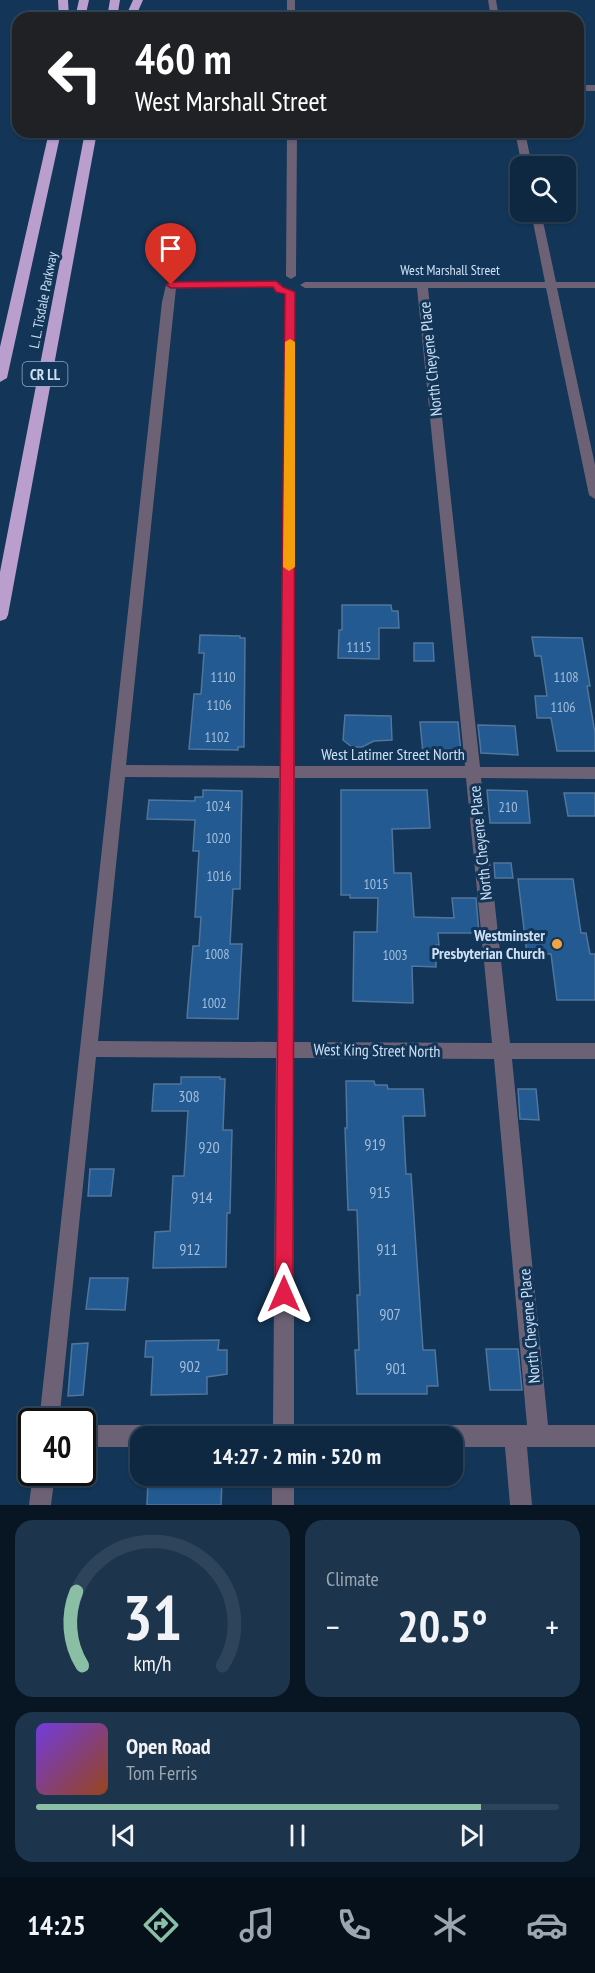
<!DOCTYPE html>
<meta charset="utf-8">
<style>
body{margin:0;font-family:"PT Sans Narrow",sans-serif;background:#1c344c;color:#f1f3f6;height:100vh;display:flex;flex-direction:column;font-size:22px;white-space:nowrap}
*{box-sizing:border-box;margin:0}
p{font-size:20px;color:#9ba6b1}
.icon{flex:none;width:33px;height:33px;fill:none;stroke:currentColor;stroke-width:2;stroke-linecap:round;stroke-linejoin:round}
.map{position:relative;height:1505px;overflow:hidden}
.details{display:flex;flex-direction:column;gap:15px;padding:15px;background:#081624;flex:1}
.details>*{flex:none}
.top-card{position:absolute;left:12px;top:12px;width:572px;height:126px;border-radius:18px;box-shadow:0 2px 4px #0004,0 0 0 2px #2e445a;background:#202124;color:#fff;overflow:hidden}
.tools{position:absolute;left:510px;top:156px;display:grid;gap:12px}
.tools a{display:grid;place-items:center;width:66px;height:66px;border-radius:12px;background:#0e2841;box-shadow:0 2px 4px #0004,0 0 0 2px #2e445a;font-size:30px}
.speed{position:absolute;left:18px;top:1408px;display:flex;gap:12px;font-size:30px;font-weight:700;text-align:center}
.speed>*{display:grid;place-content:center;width:78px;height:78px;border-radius:50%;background:#0e2841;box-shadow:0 2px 4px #0004,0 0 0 2px #2e445a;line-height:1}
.speed .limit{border:3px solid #111;border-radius:9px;background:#fff;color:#111}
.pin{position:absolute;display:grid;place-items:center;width:51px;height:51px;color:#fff;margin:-62px -26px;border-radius:50% 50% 50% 0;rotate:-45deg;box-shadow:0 0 6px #0007}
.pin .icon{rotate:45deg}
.me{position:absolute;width:66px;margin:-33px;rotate:0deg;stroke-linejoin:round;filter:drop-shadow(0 0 4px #0008)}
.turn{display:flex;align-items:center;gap:21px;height:126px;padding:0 24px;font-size:27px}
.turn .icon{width:78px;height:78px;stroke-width:2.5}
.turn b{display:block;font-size:42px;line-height:51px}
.big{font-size:45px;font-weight:600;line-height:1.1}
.details .card{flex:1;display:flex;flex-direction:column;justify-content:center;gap:9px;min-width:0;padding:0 21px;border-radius:18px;background:#1c344c}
.details .dial{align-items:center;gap:0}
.dial svg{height:156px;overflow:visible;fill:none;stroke:#2e445a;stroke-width:7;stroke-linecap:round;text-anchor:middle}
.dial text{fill:#f1f3f6;stroke:none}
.song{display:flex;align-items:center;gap:18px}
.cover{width:72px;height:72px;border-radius:9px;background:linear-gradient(135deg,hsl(260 70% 55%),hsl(20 70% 35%))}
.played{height:6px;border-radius:3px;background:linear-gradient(90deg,#8abfa5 85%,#2e445a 85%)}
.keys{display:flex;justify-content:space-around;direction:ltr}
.heat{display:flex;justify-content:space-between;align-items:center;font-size:33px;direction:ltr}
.details .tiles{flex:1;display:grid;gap:15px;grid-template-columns:1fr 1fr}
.card:last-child{grid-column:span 2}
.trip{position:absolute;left:130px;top:1426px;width:333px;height:60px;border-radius:18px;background:#0e2841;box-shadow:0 2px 4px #0004,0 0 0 2px #2e445a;font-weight:600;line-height:60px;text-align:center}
.tab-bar{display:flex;height:96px;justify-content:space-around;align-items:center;background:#06101a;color:#9ba6b1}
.tab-bar .icon{width:42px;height:42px}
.tab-bar .selected{color:#8abfa5}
.tab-bar b{font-size:27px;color:#f1f3f6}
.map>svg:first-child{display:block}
</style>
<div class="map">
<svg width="595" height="1505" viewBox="0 0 595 1505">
<rect width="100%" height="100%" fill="#133557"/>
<path fill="#225a91" stroke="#51759c" stroke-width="1.5" d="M 342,605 L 391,605 L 392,611 L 398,611 L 399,628 L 379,628 L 379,659 L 338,658 L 339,630 L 342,630 Z
M 200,635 L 240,636 L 240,638 L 245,638 L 244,747 L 238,747 L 238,750 L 189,749 L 194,694 L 201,694 L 204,653 L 199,653 Z
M 532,637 L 582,638 L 590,686 L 587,686 L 595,733 L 595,751 L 557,751 L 551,718 L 537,718 L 535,696 L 547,696 L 541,656 L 535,656 Z
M 414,643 L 433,643 L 434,661 L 414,661 Z
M 345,715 L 391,716 L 392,740 L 374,741 L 362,747 L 352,747 L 343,740 Z
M 420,722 L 458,722 L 461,753 L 423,754 Z
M 478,725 L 515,726 L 518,755 L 481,753 Z
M 203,790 L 242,791 L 240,889 L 233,889 L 230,944 L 242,944 L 238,1019 L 187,1018 L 193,946 L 199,946 L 201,917 L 195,917 L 199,851 L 193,851 L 195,820 L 147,819 L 149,800 L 195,801 L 195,797 L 203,797 Z
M 341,790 L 427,790 L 430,828 L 392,829 L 394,873 L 411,873 L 414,917 L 454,918 L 452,898 L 476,898 L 479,933 L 438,933 L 439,945 L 436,945 L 436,967 L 412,966 L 413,1003 L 353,1001 L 354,932 L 377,932 L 378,898 L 350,898 L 350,895 L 341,895 Z
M 487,790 L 527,791 L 530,823 L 490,823 Z
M 564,793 L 595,793 L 595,816 L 568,816 Z
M 494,863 L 511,863 L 513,878 L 495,878 Z
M 518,879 L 573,879 L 581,933 L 586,933 L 590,954 L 595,954 L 595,1000 L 557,1000 L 551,954 L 527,954 Z
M 181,1077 L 220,1077 L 220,1079 L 225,1079 L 223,1130 L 232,1130 L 230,1213 L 227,1213 L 226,1267 L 153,1268 L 155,1232 L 170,1231 L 173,1176 L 184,1176 L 188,1111 L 152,1111 L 154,1084 L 181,1084 Z
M 346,1081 L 374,1081 L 375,1085 L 387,1085 L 388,1089 L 423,1089 L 425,1116 L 403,1116 L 406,1174 L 411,1174 L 423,1350 L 435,1350 L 438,1386 L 427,1386 L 427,1394 L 357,1394 L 355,1350 L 359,1350 L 357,1295 L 360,1295 L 357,1210 L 348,1210 L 345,1128 L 347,1128 Z
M 518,1089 L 536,1089 L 539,1120 L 520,1119 Z
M 90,1169 L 114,1169 L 111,1196 L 88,1196 Z
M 90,1278 L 128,1278 L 125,1310 L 86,1309 Z
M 219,1340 L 218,1350 L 227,1350 L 227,1374 L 207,1377 L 207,1394 L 151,1395 L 153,1357 L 145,1357 L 146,1341 Z
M 88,1343 L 83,1395 L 68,1396 L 72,1344 Z
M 486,1349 L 518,1349 L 522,1390 L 490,1390 Z
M 148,1479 L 222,1481 L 221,1505 L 147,1505 Z"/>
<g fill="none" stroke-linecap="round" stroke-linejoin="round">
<path fill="#6d6275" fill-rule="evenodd" d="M 287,0 L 295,0 L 295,18 L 287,18 Z
M 488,0 L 496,0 L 499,18 L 491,18 Z
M 578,85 L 595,85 L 595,91 L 578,91 Z
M 287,132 L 297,132 L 296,276 L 291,279 L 286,276 Z
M 515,132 L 525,132 L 532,166 L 522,166 Z
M 531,212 L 541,212 L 556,282 L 595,282 L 595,288 L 557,288 L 595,465 L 595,499 L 589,495 L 546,288 L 428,288 L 480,767 L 595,767 L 595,779 L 481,778 L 510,1043 L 595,1043 L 595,1059 L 512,1059 L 548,1425 L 595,1425 L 595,1447 L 527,1447 L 532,1505 L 510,1505 L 505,1447 L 453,1447 L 453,1437 L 141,1437 L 141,1447 L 82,1447 L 82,1425 L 273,1425 L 276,1058 L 96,1057 L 59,1422 L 39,1422 L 162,302 L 166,285 L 171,282 L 276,281 L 281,284 L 276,287 L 176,288 L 126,765 L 280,766 L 285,292 L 290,289 L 295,292 L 295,766 L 465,766 L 417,288 L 305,288 L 300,285 L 305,282 L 545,282 ZM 125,777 L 279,778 L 277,1042 L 98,1041 ZM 295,778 L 466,778 L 492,1043 L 294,1042 ZM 294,1058 L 494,1059 L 527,1425 L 294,1425 Z
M 33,1473 L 55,1473 L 51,1505 L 29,1505 Z
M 272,1476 L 294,1476 L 294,1505 L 272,1505 Z"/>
<path fill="#ba9fce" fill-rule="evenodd" d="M 58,0 L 68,0 L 69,18 L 59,18 Z
M 79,0 L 89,0 L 85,18 L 75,18 Z
M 110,0 L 120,0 L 117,18 L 107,18 Z
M 133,0 L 143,0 L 135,18 L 125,18 Z
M 49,132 L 61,132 L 7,378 L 0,382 L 0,347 Z
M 85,132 L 97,132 L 8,615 L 6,619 L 0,621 L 0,572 Z"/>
</g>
<path fill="#e11d48" stroke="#92132f" stroke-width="1.5" d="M 276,281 L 283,287 L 295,292 L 293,1294 L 290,1300 L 284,1303 L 278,1300 L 275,1294 L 285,294 L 276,292 L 273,287 L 171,288 L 166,285 L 171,282 Z"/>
<path fill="#f59e0b" d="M 290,339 L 295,342 L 295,567 L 289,571 L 283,567 L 285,342 Z"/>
<circle fill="#f1a63f" stroke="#133557" stroke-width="2" cx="557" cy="944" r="6"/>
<g text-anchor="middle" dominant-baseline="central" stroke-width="6" stroke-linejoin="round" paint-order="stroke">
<g font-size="14" fill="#cce0f5" stroke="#133557">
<text x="450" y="270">West Marshall Street</text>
<text transform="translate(43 300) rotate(-79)">L. L. Tisdale Parkway</text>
</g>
<g font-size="14" fill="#a2bedc">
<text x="359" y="647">1115</text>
<text x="223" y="677">1110</text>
<text x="566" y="677">1108</text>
<text x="219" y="705">1106</text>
<text x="563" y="707">1106</text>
<text x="217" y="737">1102</text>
<text x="218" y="806">1024</text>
<text x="508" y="807">210</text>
<text x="218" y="838">1020</text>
<text x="219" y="876">1016</text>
<text x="376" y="884">1015</text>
<text x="217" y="954">1008</text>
<text x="395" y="955">1003</text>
<text x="214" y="1003">1002</text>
</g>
<rect fill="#133557" stroke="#94adc6" stroke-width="1.5" x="22.5" y="362" width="45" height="24" rx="4.5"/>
<g font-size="15" font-weight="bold" fill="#cce0f5">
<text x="45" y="374">CR LL</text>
</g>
<g font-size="16" fill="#cce0f5" stroke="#133557">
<text transform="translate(430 359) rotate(-96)">North Cheyene Place</text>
<text x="393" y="754">West Latimer Street North</text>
<text transform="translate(480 843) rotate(-96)">North Cheyene Place</text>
<text transform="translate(377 1050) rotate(1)">West King Street North</text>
<text transform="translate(529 1326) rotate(-95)">North Cheyene Place</text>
</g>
<g font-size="16" font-weight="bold" fill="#cce0f5" stroke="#133557" text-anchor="end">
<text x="545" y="935">Westminster<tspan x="545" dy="18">Presbyterian Church</tspan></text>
</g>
<g font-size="16" fill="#a2bedc">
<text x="189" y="1096">308</text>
<text x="375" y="1144">919</text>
<text x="209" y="1147">920</text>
<text x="380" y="1192">915</text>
<text x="202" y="1197">914</text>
<text x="190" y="1249">912</text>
<text x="387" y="1249">911</text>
<text x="390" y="1314">907</text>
<text x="190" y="1366">902</text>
<text x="396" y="1368">901</text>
</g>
</g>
</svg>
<div class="tools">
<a><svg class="icon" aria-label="search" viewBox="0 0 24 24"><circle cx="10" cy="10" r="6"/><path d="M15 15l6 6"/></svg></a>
</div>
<div class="speed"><div class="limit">40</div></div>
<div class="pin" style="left:171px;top:285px;background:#d93025"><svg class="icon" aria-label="arrive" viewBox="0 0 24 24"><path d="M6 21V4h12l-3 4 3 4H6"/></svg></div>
<svg class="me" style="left:284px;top:1294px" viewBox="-20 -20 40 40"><path d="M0-17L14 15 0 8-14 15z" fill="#e11d48" stroke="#fff" stroke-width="4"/></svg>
<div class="trip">14:27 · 2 min · 520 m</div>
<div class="top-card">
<div class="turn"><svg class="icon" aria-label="left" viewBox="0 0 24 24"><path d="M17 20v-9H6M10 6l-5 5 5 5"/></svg><div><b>460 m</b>West Marshall Street</div></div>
</div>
</div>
<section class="details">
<div class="tiles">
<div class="card dial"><svg viewBox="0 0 100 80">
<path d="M14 69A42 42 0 1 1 86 69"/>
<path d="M14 69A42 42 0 0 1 11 31" stroke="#8abfa5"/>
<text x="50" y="56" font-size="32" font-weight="700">31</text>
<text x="50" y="72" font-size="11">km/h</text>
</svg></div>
<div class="card"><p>Climate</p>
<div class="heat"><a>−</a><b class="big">20.5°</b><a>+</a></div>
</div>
<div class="card">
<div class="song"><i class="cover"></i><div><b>Open Road</b><p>Tom Ferris</p></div></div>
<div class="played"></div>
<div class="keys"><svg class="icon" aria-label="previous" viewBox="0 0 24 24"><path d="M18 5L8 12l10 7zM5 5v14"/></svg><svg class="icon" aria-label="pause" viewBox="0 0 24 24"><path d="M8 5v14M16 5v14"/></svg><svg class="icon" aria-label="next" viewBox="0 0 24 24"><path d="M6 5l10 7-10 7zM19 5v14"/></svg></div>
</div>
</div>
</section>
<nav class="tab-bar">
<b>14:25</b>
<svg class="icon selected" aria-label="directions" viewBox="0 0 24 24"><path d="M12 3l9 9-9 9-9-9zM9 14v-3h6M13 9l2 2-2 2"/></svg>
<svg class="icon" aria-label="music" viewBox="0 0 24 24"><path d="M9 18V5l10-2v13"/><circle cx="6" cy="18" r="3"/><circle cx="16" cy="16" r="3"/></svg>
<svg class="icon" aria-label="phone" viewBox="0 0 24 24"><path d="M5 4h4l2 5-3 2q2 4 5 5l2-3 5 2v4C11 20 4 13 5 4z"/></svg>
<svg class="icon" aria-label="climate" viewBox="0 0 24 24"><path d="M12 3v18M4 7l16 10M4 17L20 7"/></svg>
<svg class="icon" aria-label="car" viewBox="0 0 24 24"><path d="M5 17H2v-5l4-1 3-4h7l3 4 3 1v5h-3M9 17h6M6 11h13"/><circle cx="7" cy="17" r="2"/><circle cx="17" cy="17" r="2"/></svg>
</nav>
